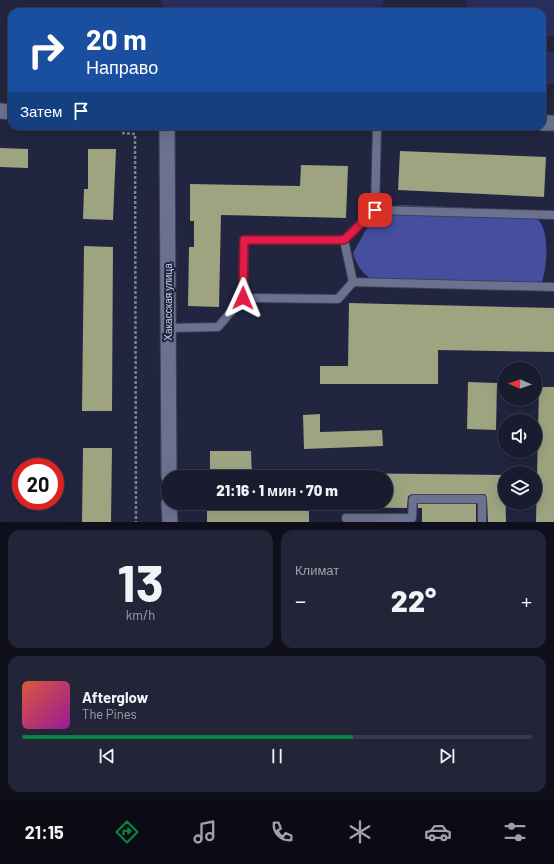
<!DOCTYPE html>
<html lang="ru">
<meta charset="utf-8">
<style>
body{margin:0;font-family:Barlow,sans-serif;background:#222537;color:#f1f3f6;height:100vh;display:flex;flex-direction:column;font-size:15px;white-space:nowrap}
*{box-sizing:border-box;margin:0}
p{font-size:13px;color:#9fa1aa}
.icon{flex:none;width:22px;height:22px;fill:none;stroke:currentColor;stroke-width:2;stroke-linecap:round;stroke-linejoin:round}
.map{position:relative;height:522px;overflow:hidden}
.details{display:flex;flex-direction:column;gap:8px;padding:8px;background:#0e0f1a;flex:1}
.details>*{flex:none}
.guide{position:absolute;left:8px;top:8px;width:538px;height:122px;border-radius:12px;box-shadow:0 4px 16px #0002,0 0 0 1px #373a4b;background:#1a4fa0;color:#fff;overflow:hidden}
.needle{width:26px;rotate:272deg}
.tools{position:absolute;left:498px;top:362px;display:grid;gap:8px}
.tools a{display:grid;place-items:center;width:44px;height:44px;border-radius:50%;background:#191c2f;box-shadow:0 4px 16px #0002,0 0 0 1px #373a4b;font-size:20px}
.speed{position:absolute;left:12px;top:458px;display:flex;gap:8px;font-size:20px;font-weight:700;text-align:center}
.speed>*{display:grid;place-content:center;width:52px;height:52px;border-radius:50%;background:#191c2f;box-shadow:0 4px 16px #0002,0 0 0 1px #373a4b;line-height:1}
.speed .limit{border:6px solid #d22;background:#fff;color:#111}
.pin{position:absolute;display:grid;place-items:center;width:34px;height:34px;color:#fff;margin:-17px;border-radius:8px;box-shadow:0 2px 6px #0006}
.me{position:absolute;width:44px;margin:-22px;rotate:1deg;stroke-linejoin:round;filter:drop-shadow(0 0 3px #0008)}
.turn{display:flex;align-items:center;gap:14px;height:84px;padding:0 12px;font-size:18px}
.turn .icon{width:52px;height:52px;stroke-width:2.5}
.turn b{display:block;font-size:28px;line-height:34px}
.then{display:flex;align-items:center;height:38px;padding:0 12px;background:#0003;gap:8px;font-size:15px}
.big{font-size:30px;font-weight:800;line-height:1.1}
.details .card{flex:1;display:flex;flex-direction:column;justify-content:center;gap:6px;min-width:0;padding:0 14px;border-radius:12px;background:#222537}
.details .dial{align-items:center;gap:0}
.dial b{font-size:52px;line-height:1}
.song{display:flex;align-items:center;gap:12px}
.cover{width:48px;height:48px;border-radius:6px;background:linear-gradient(135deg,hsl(10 70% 55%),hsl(300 70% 35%))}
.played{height:4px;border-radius:2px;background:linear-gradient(90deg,#0b8043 65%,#373a4b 65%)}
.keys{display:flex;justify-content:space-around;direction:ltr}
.heat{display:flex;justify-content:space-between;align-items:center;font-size:22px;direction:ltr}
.details .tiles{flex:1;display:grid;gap:8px;grid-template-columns:1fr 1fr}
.card:last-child{grid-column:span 2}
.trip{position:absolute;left:161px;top:470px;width:232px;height:40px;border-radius:20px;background:#191c2f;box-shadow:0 4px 16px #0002,0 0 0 1px #373a4b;font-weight:800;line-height:40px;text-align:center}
.menu{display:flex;height:64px;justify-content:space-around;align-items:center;background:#0a0b13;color:#9fa1aa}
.menu .icon{width:28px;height:28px}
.menu .on{color:#0b8043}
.menu b{font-size:18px;color:#f1f3f6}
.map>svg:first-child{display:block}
</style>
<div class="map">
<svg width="554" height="522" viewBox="0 0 554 522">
<rect width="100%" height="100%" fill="#21253f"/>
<path fill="#292e5f" d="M 161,0 L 384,0 L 380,12 L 165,12 Z
M 467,0 L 554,0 L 554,36 L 542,36 L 542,12 L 467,12 Z
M 542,52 L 554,52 L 554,84 L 542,84 Z"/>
<path fill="#454e9f" d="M 403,205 L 518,210 C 526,213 536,215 540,222 C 550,236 547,272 540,287 L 531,291 L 381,286 C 366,276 358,270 353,253 L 373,217 L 387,208 Z"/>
<path fill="#9ea380" d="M 0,148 L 28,149 L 28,168 L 0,167 Z
M 88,149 L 116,149 L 113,220 L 83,219 L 84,189 L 88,189 Z
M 400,151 L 546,157 L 544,197 L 398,190 Z
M 301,165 L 348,166 L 346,218 L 221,215 L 219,307 L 188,306 L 189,247 L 194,247 L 194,221 L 190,221 L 190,184 L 300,186 Z
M 84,246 L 113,247 L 112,411 L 82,411 Z
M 349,303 L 554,308 L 554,352 L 438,350 L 438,384 L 320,384 L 320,366 L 348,366 Z
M 468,382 L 497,383 L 496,430 L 467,429 Z
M 539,387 L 554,387 L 554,522 L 536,522 Z
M 320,414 L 320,432 L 382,430 L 383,446 L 304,449 L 303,415 Z
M 83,448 L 112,448 L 111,522 L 82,522 Z
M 210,451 L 251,451 L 252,477 L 210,477 Z
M 340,473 L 505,475 L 506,522 L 488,522 L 487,499 L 485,494 L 413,494 L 408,496 L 407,508 L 340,507 L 340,503 L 386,503 L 386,477 L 340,477 Z
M 207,503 L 266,503 L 266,505 L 309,505 L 309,522 L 207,522 Z
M 418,504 L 476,504 L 476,522 L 422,522 L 422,508 L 418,508 Z"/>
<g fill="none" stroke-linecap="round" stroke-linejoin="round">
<g stroke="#3f4157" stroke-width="10">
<path id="service" d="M 375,210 L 377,126
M 554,215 L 375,210 L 344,240 L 353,282 L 554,287
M 243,298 L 338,299 L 353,282
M 168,328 L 218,327 L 243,298 L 244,240 L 344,240
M 346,518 L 412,518 L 413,499 L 482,499 L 482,522"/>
</g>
<g stroke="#3f4157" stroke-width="17">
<path id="minor" d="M 0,111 L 12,112
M 542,123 L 554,123
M 167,126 L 169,477
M 169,503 L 170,522"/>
</g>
<path stroke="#7d8197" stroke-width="2.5" stroke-dasharray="3 2" stroke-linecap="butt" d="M 122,133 L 135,134 L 136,522"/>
<use href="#service" stroke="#6b7290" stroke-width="8"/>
<use href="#minor" stroke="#6b7290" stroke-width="15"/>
</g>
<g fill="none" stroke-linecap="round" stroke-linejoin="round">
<g stroke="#92132f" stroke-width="10">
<path id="route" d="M 243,298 L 244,240 L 344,240 L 375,210"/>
</g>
<use href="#route" stroke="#e11d48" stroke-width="7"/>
</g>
<g text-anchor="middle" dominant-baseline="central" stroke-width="4" stroke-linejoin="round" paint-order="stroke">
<g font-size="10" fill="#d2d6e7" stroke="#21253f">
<text transform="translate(168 302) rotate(-90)">Хакасская улица</text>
</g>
</g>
</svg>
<div class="tools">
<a><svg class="needle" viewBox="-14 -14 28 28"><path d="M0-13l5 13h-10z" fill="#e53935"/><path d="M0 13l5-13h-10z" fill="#9fa1aa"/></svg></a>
<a><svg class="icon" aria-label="sound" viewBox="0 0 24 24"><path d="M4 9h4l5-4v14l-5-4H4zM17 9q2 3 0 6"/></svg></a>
<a><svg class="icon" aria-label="layers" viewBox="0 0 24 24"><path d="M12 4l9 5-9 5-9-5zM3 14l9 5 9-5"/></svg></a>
</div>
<div class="speed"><div class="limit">20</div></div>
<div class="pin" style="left:375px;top:210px;background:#d93025"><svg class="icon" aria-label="arrive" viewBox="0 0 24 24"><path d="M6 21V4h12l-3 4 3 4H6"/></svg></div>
<svg class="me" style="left:243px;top:298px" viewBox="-20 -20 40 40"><path d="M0-17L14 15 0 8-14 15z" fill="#e11d48" stroke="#fff" stroke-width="4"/></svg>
<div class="trip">21:16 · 1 мин · 70 m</div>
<div class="guide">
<div class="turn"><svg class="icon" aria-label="right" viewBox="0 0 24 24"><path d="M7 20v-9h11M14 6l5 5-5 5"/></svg><div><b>20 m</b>Направо</div></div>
<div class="then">Затем<svg class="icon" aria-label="arrive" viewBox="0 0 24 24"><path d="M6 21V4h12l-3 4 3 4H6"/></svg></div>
</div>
</div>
<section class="details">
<div class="tiles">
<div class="card dial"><b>13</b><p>km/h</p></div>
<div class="card"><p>Климат</p>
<div class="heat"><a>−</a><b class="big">22°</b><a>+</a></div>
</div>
<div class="card">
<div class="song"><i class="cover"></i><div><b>Afterglow</b><p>The Pines</p></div></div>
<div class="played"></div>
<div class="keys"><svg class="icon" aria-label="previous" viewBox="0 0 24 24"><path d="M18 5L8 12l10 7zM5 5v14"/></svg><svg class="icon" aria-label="pause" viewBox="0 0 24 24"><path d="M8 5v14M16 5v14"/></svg><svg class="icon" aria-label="next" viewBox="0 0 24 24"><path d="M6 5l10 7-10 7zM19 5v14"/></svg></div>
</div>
</div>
</section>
<nav class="menu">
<b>21:15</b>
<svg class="icon on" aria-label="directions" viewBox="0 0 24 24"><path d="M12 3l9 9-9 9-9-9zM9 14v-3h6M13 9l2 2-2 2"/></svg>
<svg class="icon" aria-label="music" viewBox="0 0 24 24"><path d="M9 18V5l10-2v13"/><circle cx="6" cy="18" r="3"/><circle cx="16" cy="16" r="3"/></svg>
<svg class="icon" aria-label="phone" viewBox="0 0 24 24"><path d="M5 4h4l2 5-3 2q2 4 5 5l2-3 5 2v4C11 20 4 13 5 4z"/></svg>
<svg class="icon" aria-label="climate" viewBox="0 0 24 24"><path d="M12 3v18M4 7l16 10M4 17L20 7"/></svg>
<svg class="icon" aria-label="car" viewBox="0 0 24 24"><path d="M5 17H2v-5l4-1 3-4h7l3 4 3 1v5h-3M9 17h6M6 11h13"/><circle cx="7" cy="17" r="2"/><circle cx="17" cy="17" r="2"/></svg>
<svg class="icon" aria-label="filters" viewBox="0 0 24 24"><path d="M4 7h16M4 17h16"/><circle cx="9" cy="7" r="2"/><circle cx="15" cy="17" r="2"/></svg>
</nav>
